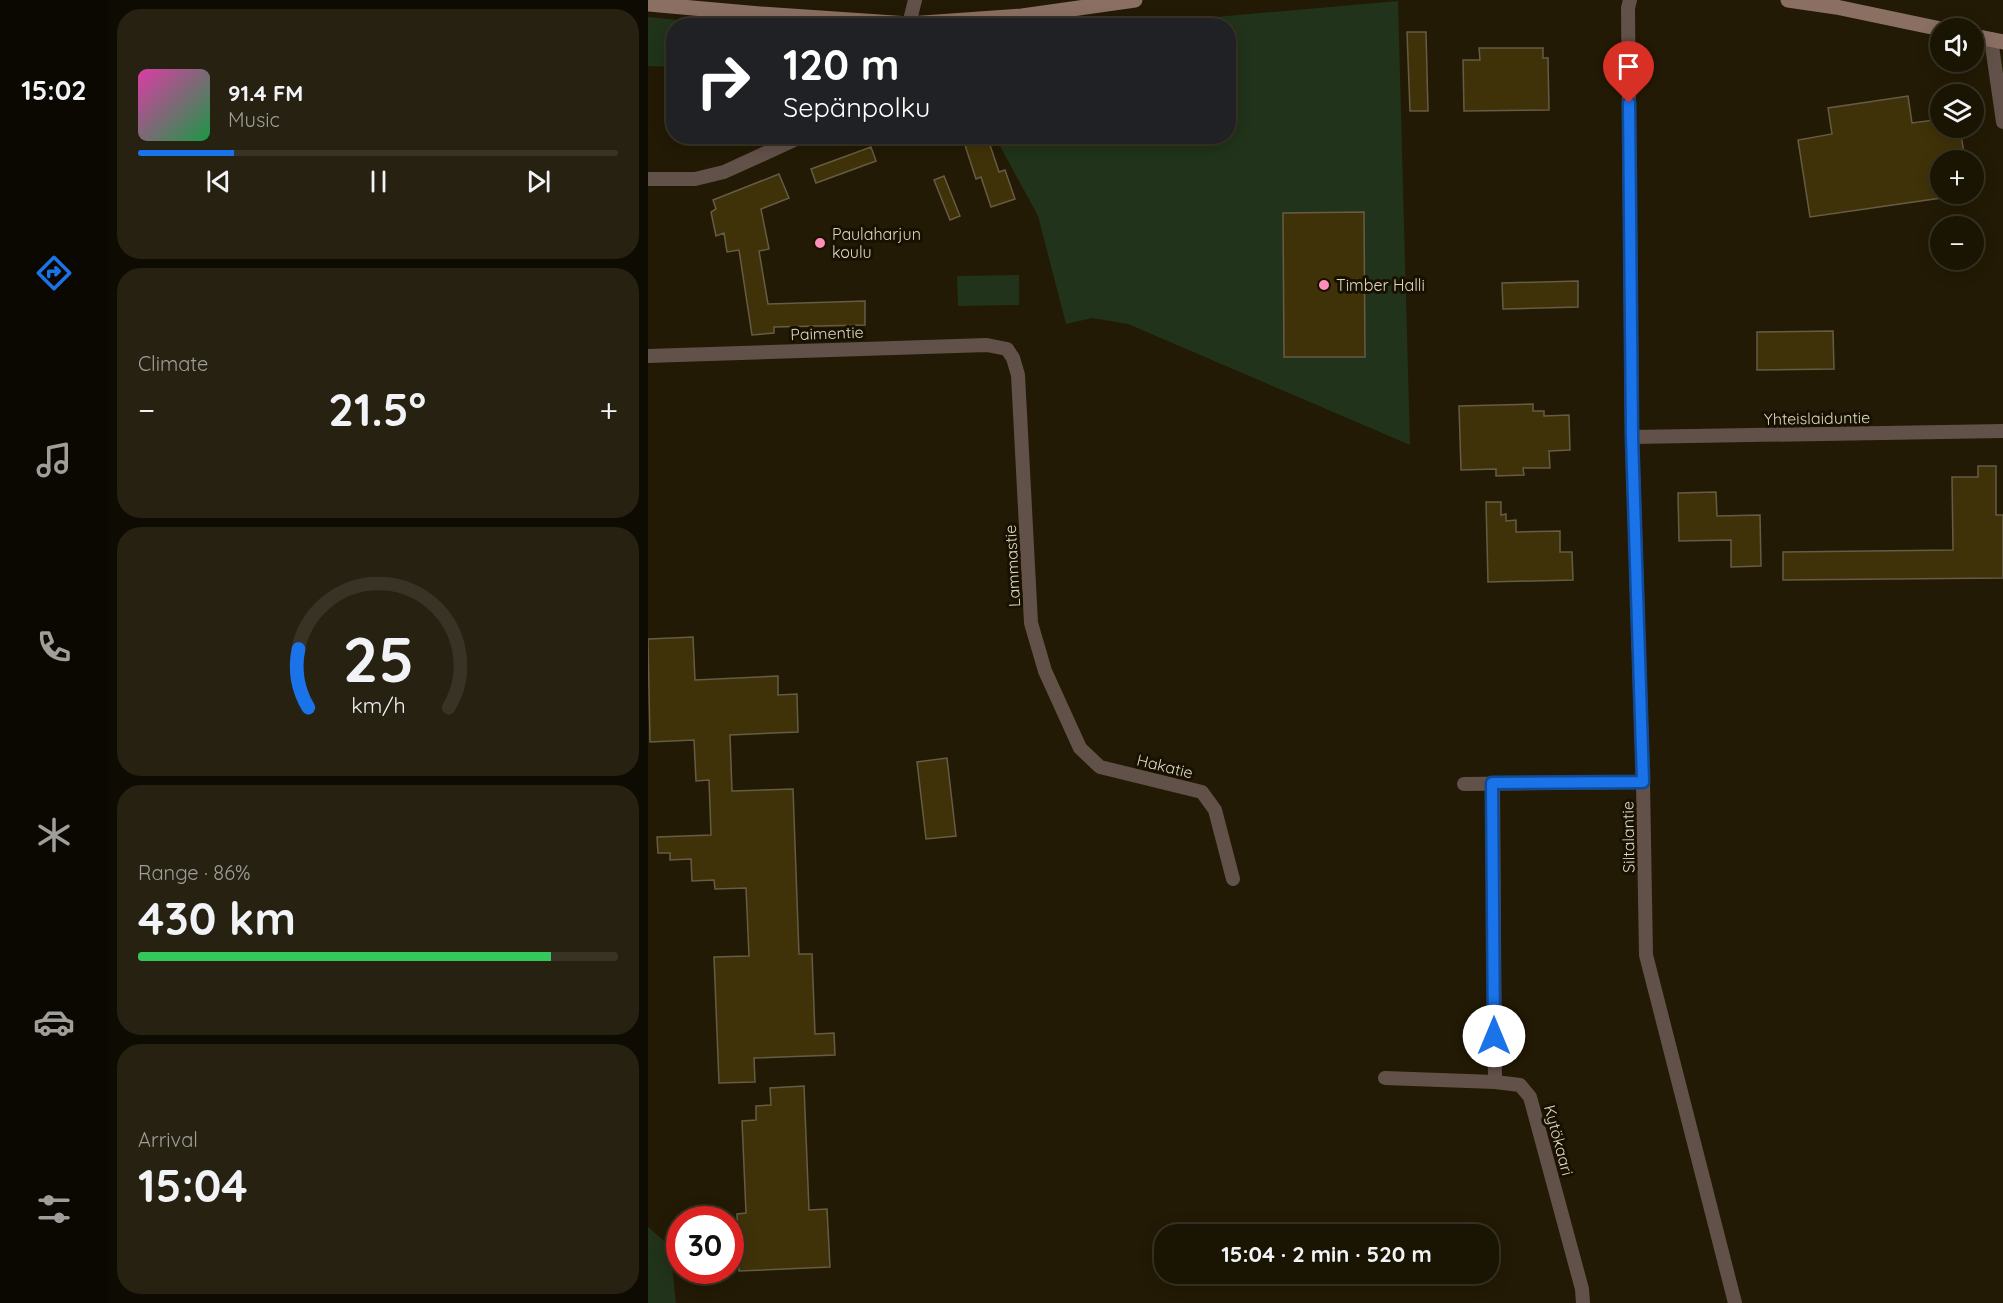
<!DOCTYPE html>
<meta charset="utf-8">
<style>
body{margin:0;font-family:Quicksand,sans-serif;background:#272112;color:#f1f3f6;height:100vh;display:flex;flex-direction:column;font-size:22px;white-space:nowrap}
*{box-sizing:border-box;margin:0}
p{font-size:20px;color:#9f9e9a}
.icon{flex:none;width:33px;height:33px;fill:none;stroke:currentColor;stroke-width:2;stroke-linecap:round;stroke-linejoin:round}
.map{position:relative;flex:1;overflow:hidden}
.panel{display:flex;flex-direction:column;gap:9px;padding:9px;background:#0e0b02;width:540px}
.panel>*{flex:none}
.top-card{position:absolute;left:18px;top:18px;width:570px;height:126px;border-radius:24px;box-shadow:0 3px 15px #0003,0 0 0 2px #383325;background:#202124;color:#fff;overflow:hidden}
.tools{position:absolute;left:1282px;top:18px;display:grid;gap:12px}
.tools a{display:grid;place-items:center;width:54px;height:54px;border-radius:50%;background:#1a1403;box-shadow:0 3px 15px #0003,0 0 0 2px #383325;font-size:30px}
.speed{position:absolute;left:18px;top:1206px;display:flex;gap:12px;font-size:30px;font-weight:700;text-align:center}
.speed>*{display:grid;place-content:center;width:78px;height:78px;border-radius:50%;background:#1a1403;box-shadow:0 3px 15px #0003,0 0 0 2px #383325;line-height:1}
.speed .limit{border:9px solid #d22;background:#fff;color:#111}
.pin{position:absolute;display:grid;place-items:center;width:51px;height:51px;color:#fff;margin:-62px -26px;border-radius:50% 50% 50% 0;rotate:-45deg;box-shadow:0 0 6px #0007}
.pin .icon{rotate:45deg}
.me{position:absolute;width:66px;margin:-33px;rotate:0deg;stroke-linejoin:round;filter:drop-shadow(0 0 4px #0008)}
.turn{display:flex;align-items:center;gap:21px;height:126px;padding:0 18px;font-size:27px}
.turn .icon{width:78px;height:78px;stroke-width:2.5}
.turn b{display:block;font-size:42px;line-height:51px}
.big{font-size:45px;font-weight:700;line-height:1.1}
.panel .card{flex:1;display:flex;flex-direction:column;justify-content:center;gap:9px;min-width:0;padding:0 21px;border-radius:24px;background:#272112}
.panel .dial{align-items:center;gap:0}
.dial svg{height:156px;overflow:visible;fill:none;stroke:#383325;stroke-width:7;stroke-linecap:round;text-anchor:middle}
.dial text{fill:#f1f3f6;stroke:none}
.song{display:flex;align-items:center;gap:18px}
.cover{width:72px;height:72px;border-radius:9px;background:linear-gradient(135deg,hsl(320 70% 55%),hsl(140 70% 35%))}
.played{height:6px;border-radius:3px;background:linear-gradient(90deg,#1a73e8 20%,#383325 20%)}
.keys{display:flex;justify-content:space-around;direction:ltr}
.heat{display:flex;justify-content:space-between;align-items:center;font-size:33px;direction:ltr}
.charge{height:9px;border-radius:4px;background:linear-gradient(90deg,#34c759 86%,#383325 0)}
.trip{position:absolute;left:506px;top:1224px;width:345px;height:60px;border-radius:24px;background:#1a1403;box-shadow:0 3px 15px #0003,0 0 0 2px #383325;font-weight:700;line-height:60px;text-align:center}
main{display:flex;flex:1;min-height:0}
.dock{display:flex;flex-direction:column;width:108px;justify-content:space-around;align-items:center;background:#0a0801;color:#9f9e9a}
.dock .icon{width:42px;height:42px}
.dock .current{color:#1a73e8}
.dock b{font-size:27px;color:#f1f3f6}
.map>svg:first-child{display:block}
</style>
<main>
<nav class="dock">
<b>15:02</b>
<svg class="icon current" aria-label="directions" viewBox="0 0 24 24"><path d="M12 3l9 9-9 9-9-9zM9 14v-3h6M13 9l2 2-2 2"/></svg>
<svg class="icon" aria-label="music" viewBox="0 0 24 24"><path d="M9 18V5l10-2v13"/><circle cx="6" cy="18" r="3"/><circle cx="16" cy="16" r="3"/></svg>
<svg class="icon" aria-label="phone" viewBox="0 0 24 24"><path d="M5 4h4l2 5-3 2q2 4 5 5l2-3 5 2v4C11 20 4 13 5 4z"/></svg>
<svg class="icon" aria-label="climate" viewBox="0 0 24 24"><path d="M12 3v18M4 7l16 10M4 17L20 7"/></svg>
<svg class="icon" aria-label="car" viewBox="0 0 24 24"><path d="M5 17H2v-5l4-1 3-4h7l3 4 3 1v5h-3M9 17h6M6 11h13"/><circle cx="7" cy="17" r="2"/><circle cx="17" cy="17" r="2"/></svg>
<svg class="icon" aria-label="filters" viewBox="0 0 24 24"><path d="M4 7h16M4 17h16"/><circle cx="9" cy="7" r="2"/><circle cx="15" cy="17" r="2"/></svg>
</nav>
<section class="panel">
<div class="card">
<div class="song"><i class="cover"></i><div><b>91.4 FM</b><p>Music</p></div></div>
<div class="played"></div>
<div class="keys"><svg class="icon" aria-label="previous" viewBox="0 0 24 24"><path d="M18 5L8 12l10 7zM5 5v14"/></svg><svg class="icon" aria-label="pause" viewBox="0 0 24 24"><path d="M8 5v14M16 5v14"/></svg><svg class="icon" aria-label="next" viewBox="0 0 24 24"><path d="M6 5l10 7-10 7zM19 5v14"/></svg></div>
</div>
<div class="card"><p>Climate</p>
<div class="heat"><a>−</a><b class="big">21.5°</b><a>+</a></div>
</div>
<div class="card dial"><svg viewBox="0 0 100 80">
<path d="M14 69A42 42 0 1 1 86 69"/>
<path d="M14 69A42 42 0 0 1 9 39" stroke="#1a73e8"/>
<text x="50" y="56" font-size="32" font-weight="700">25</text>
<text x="50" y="72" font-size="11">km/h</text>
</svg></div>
<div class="card"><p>Range · 86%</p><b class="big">430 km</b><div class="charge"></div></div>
<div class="card"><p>Arrival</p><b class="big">15:04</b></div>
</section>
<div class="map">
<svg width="1355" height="1303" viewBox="0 0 1355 1303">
<rect width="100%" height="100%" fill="#221a04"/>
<path fill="#21331a" d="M 750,1 L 762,445 L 480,324 L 444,318 L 418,324 L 390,216 L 347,137 L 580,136 L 580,26 L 476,25 Z
M 0,17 L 84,25 L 26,26 L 25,67 L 0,66 Z
M 371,275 L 371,305 L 310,306 L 309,276 Z
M 0,1227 L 22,1246 L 28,1303 L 0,1303 Z"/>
<path fill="#403208" stroke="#665c45" stroke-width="1.5" d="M 759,32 L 778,32 L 780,111 L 762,111 Z
M 831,48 L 895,48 L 895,58 L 900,58 L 901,110 L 816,111 L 815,60 L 832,60 Z
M 1260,96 L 1264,123 L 1293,119 L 1293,128 L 1312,128 L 1317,160 L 1293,160 L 1293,198 L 1162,217 L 1150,140 L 1184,134 L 1180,108 Z
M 314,136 L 339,136 L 351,172 L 357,170 L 367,199 L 343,207 L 333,177 L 328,179 Z
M 223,147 L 228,161 L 168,183 L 163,169 Z
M 131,174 L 141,198 L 113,209 L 121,249 L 111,251 L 120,304 L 217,301 L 217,325 L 126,327 L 126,333 L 104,335 L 91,250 L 79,252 L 76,233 L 68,236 L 63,212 L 68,209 L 65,200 Z
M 296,176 L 312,216 L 302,220 L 286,180 Z
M 716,212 L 717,357 L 636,357 L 635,213 Z
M 930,281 L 930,307 L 855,309 L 854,283 Z
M 1185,331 L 1186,369 L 1109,370 L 1109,332 Z
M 885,404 L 885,411 L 896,411 L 896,416 L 921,415 L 922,450 L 901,451 L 902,468 L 875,468 L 876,475 L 848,476 L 848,469 L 813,470 L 811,406 Z
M 1330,466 L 1348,466 L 1348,515 L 1355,515 L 1355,578 L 1135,580 L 1135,552 L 1305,550 L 1304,477 L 1330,477 Z
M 1068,492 L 1069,516 L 1112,515 L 1113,566 L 1083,567 L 1083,540 L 1031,541 L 1030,493 Z
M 838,502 L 853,502 L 853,515 L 858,514 L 858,521 L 868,520 L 868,532 L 912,531 L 912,552 L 924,552 L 925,580 L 840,582 Z
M 45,637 L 47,680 L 130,676 L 130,695 L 149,694 L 150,732 L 82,735 L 84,791 L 145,789 L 151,954 L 164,954 L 167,1034 L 186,1033 L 187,1055 L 106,1058 L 107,1082 L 71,1083 L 66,957 L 101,956 L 98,888 L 67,889 L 66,880 L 44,881 L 43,859 L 22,860 L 22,853 L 10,853 L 9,837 L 63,835 L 61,780 L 48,781 L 46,740 L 2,742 L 0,639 Z
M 299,758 L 308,836 L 278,839 L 269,762 Z
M 156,1086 L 161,1210 L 179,1209 L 182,1267 L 91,1271 L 89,1214 L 98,1213 L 94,1121 L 108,1120 L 108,1106 L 123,1105 L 122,1088 Z"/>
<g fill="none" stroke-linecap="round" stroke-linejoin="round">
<path stroke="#625149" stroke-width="14" d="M 982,0 L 980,8 L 984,437 L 995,782 L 998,955 L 1087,1303
M 261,24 L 267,0
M 1343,39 L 1355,122
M 0,179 L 47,179 L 76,172 L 155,136
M 0,356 L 339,345 L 359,349 L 365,358 L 370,375 L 383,623 L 397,671 L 432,748 L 452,767 L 554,792 L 567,810 L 585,879
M 984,437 L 1355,431
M 845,783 L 847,1082
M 816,784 L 995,782
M 737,1078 L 847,1082 L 872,1085 L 882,1097 L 934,1289 L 935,1303"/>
<path stroke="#8b6f63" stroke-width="15" d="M 1140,0 L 1188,7 L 1293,29
M 0,4 L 112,14 L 261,24 L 374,16 L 487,0
M 1326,36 L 1355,42"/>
</g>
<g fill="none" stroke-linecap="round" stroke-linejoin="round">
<g stroke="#114b97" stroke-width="15">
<path id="route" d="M 846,1036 L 844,783 L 995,782 L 984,437 L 981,103"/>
</g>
<use href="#route" stroke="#1a73e8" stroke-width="10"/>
</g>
<g fill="#ff8eba" stroke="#191100" stroke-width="2">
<circle cx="172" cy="243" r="6"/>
<circle cx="676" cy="285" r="6"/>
</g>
<g text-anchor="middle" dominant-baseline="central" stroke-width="6" stroke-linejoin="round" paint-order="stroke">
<g font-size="16" fill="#ddd8ca" stroke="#191100" text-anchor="start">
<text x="184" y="234">Paulaharjun<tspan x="184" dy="18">koulu</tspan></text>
<text x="688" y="285">Timber Halli</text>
</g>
<g font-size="16" fill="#ddd8ca" stroke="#191100">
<text transform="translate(179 333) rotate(-2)">Paimentie</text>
<text transform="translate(1169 418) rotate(-1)">Yhteislaiduntie</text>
<text transform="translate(364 566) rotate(-93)">Lammastie</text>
<text transform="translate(517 766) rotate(14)">Hakatie</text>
<text transform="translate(980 837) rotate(-91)">Siltalantie</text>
<text transform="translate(911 1140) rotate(75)">Kytökaari</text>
</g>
</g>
</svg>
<div class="tools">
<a><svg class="icon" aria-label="sound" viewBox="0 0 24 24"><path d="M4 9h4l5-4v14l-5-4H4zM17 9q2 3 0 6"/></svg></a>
<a><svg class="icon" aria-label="layers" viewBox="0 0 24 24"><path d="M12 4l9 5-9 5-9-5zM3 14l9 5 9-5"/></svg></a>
<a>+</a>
<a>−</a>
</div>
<div class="speed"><div class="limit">30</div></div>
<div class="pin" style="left:981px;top:103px;background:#d93025"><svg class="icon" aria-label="arrive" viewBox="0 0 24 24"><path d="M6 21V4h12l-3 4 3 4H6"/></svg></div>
<svg class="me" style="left:846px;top:1036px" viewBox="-20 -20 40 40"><circle r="19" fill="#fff"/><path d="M0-13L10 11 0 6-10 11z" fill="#1a73e8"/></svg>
<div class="trip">15:04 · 2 min · 520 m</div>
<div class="top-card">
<div class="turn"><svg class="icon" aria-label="right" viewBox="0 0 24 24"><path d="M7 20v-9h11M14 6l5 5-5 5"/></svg><div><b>120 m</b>Sepänpolku</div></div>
</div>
</div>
</main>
